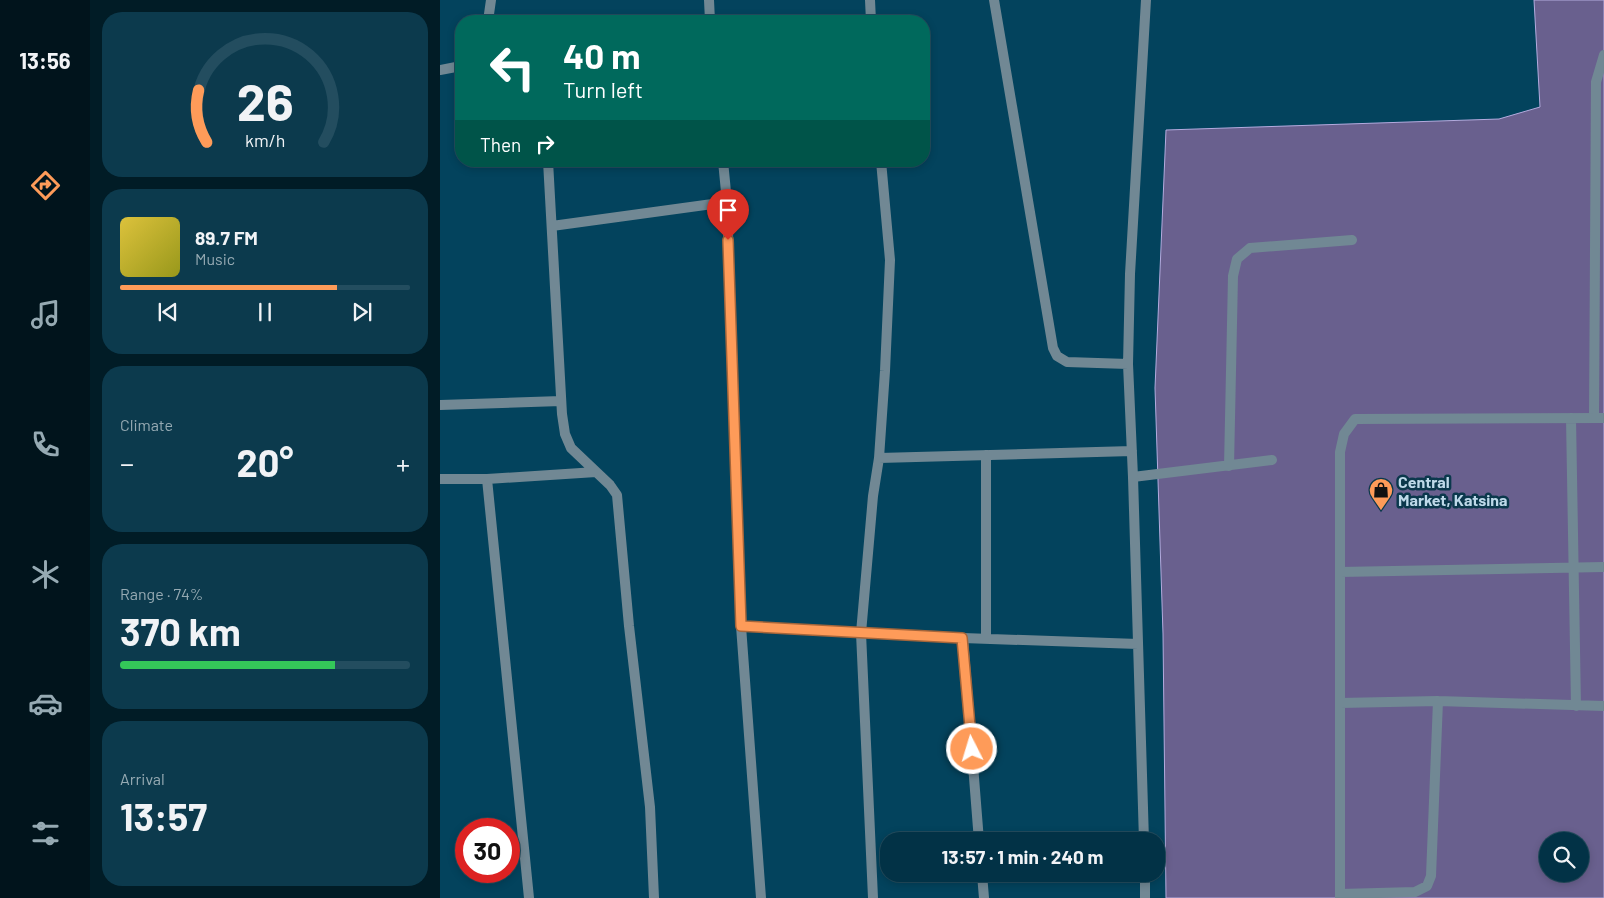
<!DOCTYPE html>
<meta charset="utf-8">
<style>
body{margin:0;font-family:Barlow,sans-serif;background:#0c3a4d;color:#f1f3f6;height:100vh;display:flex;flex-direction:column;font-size:19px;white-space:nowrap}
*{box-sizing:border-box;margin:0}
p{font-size:16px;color:#96aab3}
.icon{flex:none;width:28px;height:28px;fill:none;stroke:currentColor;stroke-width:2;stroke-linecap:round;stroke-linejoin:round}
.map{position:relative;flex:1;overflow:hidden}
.sheet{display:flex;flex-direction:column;gap:12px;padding:12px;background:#011c26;width:350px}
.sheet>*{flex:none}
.top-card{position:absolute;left:15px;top:15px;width:475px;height:152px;border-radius:20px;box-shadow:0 2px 8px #0003,0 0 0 1px #234d5f;background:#00695c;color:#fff;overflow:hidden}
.fabs{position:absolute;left:1099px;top:832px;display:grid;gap:10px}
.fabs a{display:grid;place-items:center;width:50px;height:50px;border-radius:50%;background:#023246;box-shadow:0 2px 8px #0003,0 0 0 1px #234d5f;font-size:25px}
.speed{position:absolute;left:15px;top:818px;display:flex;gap:10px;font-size:25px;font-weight:700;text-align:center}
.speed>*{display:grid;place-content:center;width:65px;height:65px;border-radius:50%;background:#023246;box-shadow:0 2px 8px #0003,0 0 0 1px #234d5f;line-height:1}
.speed .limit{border:8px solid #d22;background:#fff;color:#111}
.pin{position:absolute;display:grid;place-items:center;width:42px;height:42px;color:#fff;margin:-51px -21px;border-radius:50% 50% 50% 0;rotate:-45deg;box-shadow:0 0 5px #0007}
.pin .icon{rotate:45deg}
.me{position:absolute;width:55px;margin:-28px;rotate:355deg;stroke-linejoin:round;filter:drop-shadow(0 0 4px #0008)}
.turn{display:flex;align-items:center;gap:18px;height:105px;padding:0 25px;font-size:22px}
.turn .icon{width:65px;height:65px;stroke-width:2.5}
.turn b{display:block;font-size:35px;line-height:42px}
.then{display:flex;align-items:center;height:48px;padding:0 25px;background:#0003;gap:10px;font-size:19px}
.big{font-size:38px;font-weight:700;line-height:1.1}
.sheet .tile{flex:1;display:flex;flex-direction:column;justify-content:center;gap:8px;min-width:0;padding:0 18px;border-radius:20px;background:#0c3a4d}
.sheet .dial{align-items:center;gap:0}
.dial svg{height:130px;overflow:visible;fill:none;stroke:#234d5f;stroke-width:7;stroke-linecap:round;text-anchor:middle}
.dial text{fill:#f1f3f6;stroke:none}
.song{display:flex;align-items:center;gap:15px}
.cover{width:60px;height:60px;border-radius:8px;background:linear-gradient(135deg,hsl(50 70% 55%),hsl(60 70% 35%))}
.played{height:5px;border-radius:2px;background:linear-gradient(90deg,#fe9b59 75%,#234d5f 75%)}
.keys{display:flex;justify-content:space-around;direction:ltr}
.heat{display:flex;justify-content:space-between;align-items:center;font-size:28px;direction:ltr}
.charge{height:8px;border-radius:4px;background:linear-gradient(90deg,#34c759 74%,#234d5f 0)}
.trip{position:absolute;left:440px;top:832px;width:285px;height:50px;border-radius:20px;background:#023246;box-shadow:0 2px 8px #0003,0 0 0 1px #234d5f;font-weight:700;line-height:50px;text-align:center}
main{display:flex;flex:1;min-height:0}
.menu{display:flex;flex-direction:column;width:90px;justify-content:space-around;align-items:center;background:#01141c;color:#96aab3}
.menu .icon{width:35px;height:35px}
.menu .on{color:#fe9b59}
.menu b{font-size:22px;color:#f1f3f6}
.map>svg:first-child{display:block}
</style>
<main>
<nav class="menu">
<b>13:56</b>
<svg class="icon on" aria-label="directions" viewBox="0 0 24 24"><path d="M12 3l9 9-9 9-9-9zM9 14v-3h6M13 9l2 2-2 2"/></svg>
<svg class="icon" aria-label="music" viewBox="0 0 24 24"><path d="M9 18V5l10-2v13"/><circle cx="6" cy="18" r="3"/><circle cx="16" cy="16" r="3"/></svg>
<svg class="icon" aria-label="phone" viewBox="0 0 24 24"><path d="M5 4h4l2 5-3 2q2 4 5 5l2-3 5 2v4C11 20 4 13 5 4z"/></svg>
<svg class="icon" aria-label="climate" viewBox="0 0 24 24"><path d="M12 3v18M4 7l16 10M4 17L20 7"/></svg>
<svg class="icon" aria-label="car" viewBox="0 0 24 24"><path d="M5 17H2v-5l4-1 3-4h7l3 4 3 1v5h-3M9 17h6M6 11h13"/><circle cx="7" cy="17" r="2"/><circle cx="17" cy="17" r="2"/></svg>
<svg class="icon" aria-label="filters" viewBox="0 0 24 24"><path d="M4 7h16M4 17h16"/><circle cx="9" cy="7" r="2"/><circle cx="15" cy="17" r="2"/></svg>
</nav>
<section class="sheet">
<div class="tile dial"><svg viewBox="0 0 100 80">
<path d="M14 69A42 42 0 1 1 86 69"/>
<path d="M14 69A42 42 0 0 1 9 37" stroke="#fe9b59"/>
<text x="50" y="56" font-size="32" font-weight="700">26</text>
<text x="50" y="72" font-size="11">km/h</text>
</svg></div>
<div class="tile">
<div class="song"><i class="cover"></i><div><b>89.7 FM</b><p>Music</p></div></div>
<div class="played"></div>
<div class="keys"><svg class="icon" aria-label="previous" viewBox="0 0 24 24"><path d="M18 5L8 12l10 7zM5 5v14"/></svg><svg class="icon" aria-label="pause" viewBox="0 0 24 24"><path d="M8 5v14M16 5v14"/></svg><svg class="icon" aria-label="next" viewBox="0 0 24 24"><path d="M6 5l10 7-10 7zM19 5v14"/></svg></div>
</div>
<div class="tile"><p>Climate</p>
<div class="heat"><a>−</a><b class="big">20°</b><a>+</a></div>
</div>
<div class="tile"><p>Range · 74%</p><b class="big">370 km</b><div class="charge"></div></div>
<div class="tile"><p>Arrival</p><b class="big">13:57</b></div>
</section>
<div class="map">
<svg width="1164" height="898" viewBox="0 0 1164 898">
<rect width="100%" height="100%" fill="#03435d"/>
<path fill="#69608e" stroke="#b4abde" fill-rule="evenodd" d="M 1094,0 L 1164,0 L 1164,898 L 726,898 L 723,634 L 715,388 L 726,130 L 1059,119 L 1100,107 ZM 1108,841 L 1140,841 L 1140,874 L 1108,874 Z"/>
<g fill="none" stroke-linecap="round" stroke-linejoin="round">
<path stroke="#718894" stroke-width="10" d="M 1154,418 L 1156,82 L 1164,55
M 789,466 L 793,276 L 797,259 L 810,248 L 912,240
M 693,477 L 832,460"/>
<path stroke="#718894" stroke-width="10" d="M 269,0 L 270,21
M 430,0 L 431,21
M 554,0 L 613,348 L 617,356 L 627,362 L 688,364
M 48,21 L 51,0
M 0,70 L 21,66
M 108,161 L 122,414 L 125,434 L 131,448 L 170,485 L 177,495 L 189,626 L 210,807 L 214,898
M 283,161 L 287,202 L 301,626 L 321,898
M 112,226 L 287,202
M 0,405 L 121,401
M 1131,418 L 1136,706
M 546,455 L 546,639
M 439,458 L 692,451
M 0,479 L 47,479 L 156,472
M 47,479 L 89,898
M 900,572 L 1164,567
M 301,626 L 523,638 L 698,644
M 523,638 L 539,841
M 900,703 L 998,701 L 1164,706
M 704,841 L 693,477 L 688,364 L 690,274 L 706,0
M 542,874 L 544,898
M 705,874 L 705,898
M 900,894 L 975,892 L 987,886 L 991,876 L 998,701
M 433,898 L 421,633 L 433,496 L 439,458 L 445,371 L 450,260 L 441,161
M 900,898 L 900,452 L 904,434 L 915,419 L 1164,418"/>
</g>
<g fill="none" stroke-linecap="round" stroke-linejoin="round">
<g stroke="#a5653a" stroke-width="12">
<path id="route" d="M 288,240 L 301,626 L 522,638 L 532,749"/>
</g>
<use href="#route" stroke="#fe9b59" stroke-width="9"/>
</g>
<defs>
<g id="shop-pin" transform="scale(1.25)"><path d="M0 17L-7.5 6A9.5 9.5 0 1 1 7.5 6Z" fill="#fe9b59" stroke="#0b384c"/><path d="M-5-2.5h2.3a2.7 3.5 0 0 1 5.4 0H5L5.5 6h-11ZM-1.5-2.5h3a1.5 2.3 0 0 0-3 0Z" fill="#111"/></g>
</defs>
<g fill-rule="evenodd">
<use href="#shop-pin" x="941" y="490"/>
</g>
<g text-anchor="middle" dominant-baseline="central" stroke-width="5" stroke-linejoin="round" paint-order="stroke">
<g font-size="16" font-weight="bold" fill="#bed9e9" stroke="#0b384c" text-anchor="start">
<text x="958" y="481">Central<tspan x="958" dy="18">Market, Katsina</tspan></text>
</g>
</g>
</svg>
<div class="fabs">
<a><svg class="icon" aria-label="search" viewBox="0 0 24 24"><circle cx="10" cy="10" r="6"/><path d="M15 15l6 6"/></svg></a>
</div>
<div class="speed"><div class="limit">30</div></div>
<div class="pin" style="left:288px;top:240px;background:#d93025"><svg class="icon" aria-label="arrive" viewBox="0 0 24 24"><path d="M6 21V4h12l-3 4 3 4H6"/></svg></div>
<svg class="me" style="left:532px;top:749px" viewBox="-20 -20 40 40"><circle r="17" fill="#fe9b59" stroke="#fff" stroke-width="3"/><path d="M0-11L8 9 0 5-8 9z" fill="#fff"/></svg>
<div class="trip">13:57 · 1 min · 240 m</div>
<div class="top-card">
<div class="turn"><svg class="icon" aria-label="left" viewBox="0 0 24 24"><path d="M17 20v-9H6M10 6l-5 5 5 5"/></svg><div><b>40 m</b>Turn left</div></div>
<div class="then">Then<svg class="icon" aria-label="right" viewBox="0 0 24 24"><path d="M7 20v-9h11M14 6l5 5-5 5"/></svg></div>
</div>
</div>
</main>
